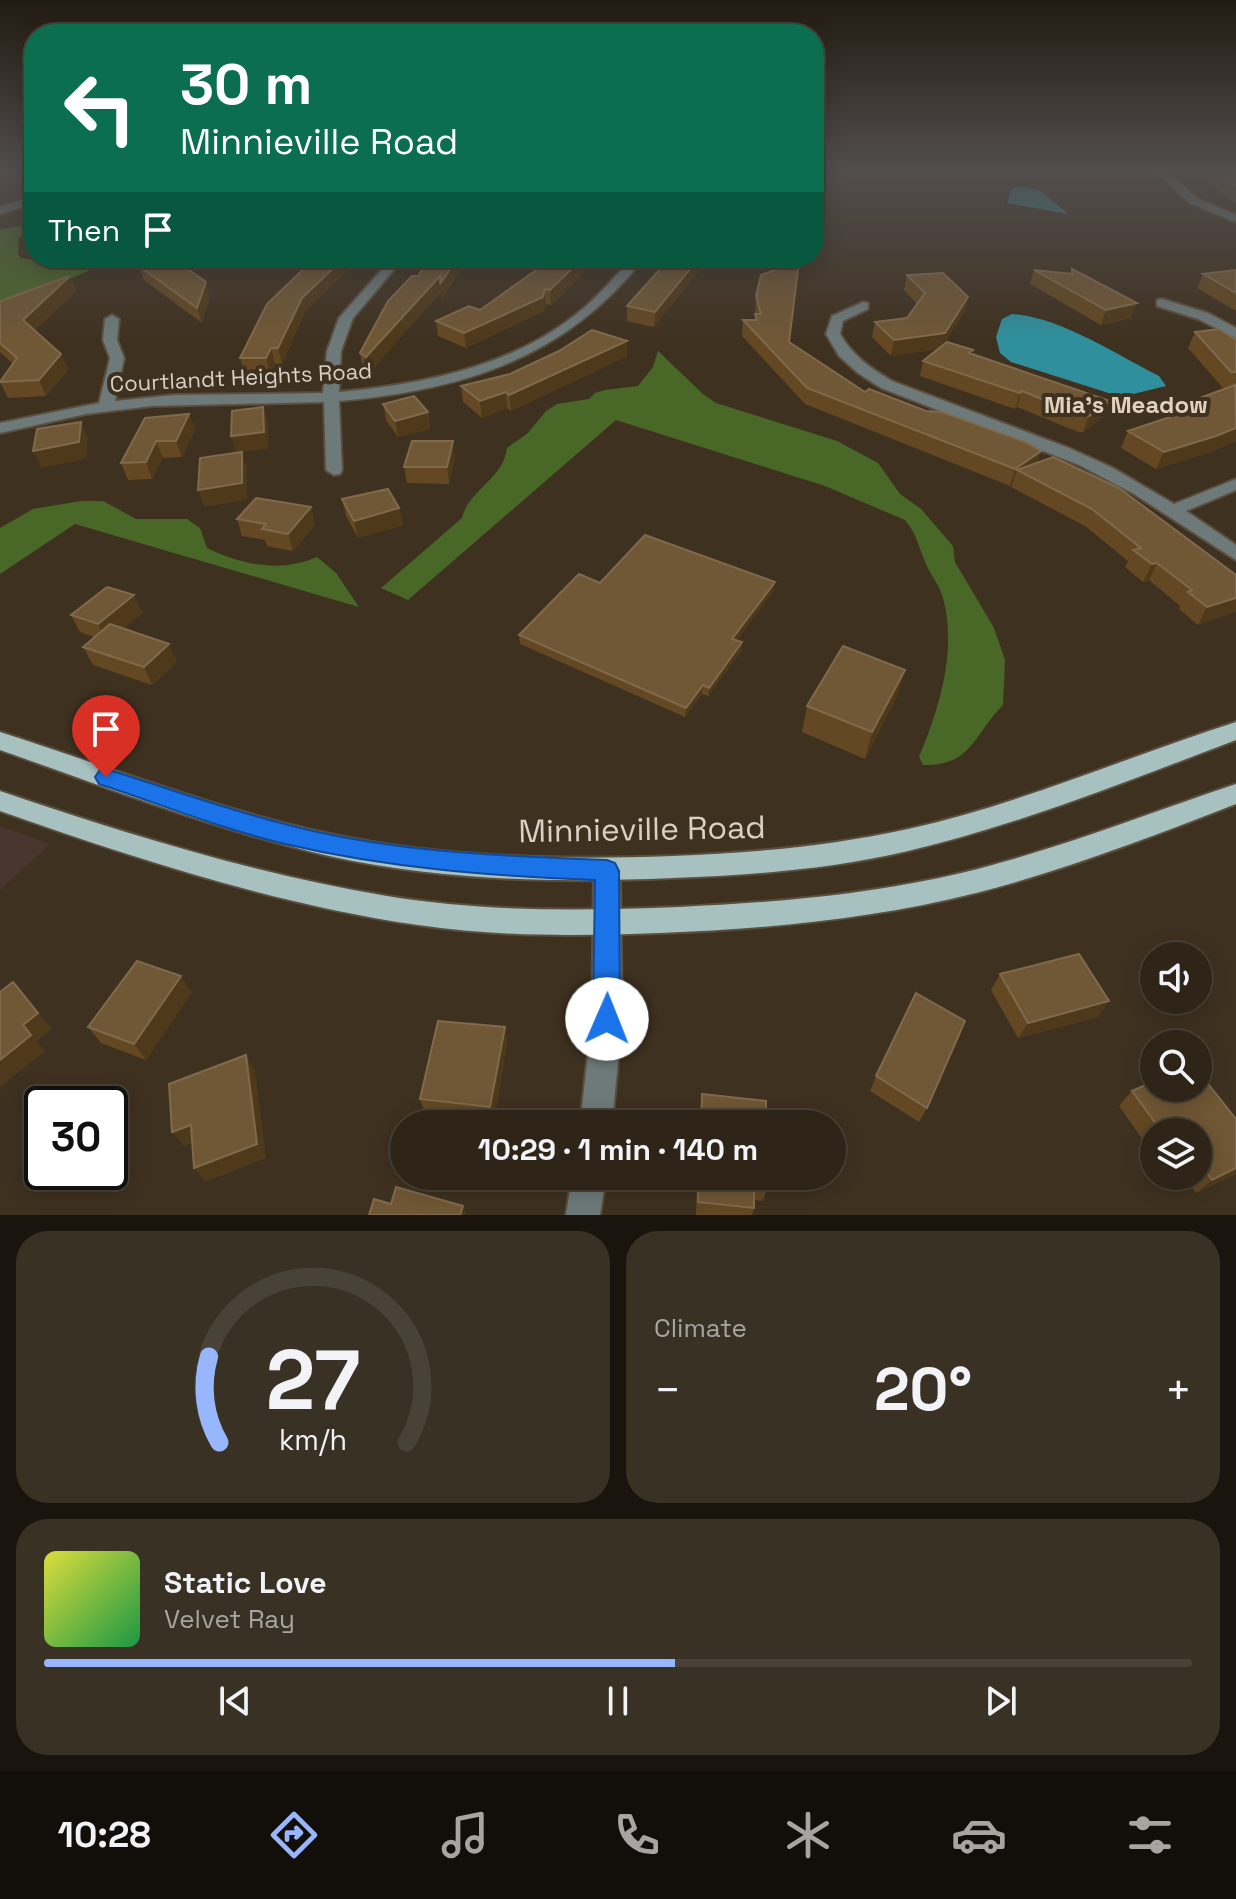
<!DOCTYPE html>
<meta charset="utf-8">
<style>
body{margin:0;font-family:"Space Grotesk",sans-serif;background:#3a3125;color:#f1f3f6;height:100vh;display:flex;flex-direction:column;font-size:30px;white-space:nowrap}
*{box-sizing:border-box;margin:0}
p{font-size:26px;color:#a7a5a2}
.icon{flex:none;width:44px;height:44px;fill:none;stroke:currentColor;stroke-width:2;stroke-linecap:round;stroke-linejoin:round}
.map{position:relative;height:1215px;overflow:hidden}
.drawer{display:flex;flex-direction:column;gap:16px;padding:16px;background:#19140d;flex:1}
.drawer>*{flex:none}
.banner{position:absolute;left:24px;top:24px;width:800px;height:244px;border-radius:32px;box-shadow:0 4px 20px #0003,0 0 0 2px #494237;background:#0b6e4f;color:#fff;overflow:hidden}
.tools{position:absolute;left:1140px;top:942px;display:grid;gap:16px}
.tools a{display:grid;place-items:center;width:72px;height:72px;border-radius:50%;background:#2e2518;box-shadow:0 4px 20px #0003,0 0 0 2px #494237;font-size:40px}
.speed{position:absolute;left:24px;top:1086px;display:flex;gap:16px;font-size:40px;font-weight:700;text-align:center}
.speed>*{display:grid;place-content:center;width:104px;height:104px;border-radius:50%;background:#2e2518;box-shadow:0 4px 20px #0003,0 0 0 2px #494237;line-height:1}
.speed .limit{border:4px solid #111;border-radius:12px;background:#fff;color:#111}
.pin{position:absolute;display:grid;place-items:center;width:68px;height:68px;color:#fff;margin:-82px -34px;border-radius:50% 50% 50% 0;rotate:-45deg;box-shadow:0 0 8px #0007}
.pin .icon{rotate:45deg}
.me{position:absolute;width:88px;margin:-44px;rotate:1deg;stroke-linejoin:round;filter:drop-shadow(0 0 6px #0008)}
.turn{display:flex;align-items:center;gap:28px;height:168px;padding:0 24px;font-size:36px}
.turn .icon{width:104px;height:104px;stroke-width:2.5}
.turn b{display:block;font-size:56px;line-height:68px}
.then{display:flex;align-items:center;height:76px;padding:0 24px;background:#0003;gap:16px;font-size:30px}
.big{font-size:60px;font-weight:800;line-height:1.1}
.drawer .card{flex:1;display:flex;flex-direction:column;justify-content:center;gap:12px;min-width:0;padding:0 28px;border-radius:32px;background:#3a3125}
.drawer .dial{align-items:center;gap:0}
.dial svg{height:208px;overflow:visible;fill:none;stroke:#494237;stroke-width:7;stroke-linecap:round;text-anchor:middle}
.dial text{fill:#f1f3f6;stroke:none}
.song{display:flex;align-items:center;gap:24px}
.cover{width:96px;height:96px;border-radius:12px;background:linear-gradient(135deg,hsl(60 70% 55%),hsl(140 70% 35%))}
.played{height:8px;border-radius:4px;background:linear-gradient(90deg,#97b6fd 55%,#494237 55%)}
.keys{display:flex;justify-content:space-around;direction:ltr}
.heat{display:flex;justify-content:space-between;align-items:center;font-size:44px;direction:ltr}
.drawer .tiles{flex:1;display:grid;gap:16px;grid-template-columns:1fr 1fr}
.card:last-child{grid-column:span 2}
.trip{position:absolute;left:390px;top:1110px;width:456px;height:80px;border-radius:40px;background:#2e2518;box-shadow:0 4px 20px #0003,0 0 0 2px #494237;font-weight:800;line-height:80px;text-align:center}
.tabs{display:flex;height:128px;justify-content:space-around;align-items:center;background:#120f0a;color:#a7a5a2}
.tabs .icon{width:56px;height:56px}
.tabs .selected{color:#97b6fd}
.tabs b{font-size:36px;color:#f1f3f6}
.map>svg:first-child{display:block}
</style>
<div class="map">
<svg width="1236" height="1215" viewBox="0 0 1236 1215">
<rect width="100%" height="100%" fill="#3e3120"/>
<path fill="#49362e" d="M 0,826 L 50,844 L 0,890 Z"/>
<path fill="#496828" d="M 34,224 L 34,230 L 19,237 L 18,254 L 21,258 L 71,265 L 102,265 L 0,309 L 0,229 Z
M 658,351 L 704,395 L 716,403 L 837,441 L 878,463 L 900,494 L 921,509 L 953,546 L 955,562 L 994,628 L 1005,660 L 1003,705 C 973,735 972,766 923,765 L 919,757 C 940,707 959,645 941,592 C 937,582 930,574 926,564 C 919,548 917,534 905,520 L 825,486 L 616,420 L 408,600 L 381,588 L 462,518 C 469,489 503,480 507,448 L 528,433 L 546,411 L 557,404 L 589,399 L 595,393 L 605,390 L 638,386 L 653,367 Z
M 81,501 L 103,501 L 136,519 L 187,519 L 200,528 L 207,548 C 242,565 280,573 317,557 L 336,573 L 359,607 L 75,524 L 0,574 L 0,528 L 33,509 Z"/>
<path fill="#308f9c" d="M 1021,186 L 1041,191 L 1068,214 L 1007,203 L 1011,189 Z
M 1012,314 C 1060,317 1115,354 1159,376 L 1166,386 L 1121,397 L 1011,362 L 1000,353 L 996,337 L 1002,319 Z"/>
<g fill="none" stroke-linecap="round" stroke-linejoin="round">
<path stroke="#308f9c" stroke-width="4" d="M 814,202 L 821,201"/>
<g stroke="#5a4e3e" stroke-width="4">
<path id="minor" d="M 1154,170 L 1165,170 L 1198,199 L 1236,215 L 1236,222 L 1190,203 Z
M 34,196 L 34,203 L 0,214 L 0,207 Z
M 392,258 L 404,258 L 353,318 L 341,351 L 339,392 C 416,385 501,369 566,322 C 591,305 611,281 632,258 L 644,258 C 565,359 462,390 339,401 L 342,470 L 340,474 L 334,475 L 326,470 L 324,402 L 152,406 L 86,414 L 0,433 L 0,423 L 99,403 L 110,358 L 103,340 L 105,319 L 112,315 L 119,319 L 117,340 L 124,358 L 115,401 L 174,395 L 323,393 L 327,351 L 339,318 Z
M 1162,299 L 1208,313 L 1236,328 L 1236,338 L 1198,319 L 1157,306 L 1157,300 Z
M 863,302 L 868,303 L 868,309 L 843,321 L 840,334 C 853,356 870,368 892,381 L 1069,448 L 1113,468 L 1174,504 L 1236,479 L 1236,490 L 1186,511 L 1236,545 L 1236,560 L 1134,494 L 1079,465 L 881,388 L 858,373 L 839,356 L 826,334 L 832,316 Z
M 607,860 L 616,863 L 620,871 L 622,1019 L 612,1124 L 580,1124 L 592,1019 L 594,871 L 598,863 Z
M 572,1176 L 606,1176 L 600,1215 L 566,1215 Z"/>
</g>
<g stroke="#5a4e3e" stroke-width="4">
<path id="major" d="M 1236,722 L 1236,740 C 1128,781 1021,824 908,851 C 832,869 752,875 673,878 C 559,883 442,881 329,856 C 217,830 108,788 0,750 L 0,732 C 110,767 217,810 330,834 C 442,858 559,860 673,856 C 752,853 831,846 908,829 C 1021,804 1126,757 1236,722 Z
M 1236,784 L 1236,804 C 1151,837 1065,870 976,893 C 873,919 766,929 660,933 C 580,936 498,937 418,925 C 275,904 136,859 0,811 L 0,791 C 127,834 255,874 387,896 C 484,912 582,911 679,907 C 766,903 853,896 939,878 C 1041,856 1137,817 1236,784 Z"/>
</g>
<use href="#minor" fill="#6e7a7a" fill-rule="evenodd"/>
<use href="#major" fill="#a7c1c1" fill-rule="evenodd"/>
</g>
<path fill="#634823" d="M 1194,170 L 1236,170 L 1236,205 Z
M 541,258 L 598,258 L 551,305 L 546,304 L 544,311 L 466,348 L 438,336 L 436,321 L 480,310 L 542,266 Z
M 670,258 L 718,258 L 714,263 L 706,262 L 654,327 L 627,321 L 627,306 Z
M 139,266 L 169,267 L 210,296 L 202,323 L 144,280 Z
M 462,268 L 442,299 L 441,292 L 369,373 L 363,369 L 360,353 L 418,276 Z
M 1072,269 L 1131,318 L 1101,325 L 1030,284 L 1034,270 L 1070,274 Z
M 1236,270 L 1236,311 L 1197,288 L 1203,274 Z
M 907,275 L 965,311 L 943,345 L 1110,401 L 1103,417 L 1083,432 L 1078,432 L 1017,407 L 1015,409 L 920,376 L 923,361 L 938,349 L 891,356 L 872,337 L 875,322 L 907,318 L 917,304 L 904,290 Z
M 70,276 L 76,291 L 34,331 L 61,354 L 68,370 L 46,396 L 8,398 L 0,382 L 13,364 L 0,352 L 0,302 Z
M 756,296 L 789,342 L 865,392 L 1037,463 L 1236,575 L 1198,625 L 1179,609 L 1180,606 L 1149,580 L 1143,582 L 1125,567 L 1128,561 L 1085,526 L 1011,487 L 1012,485 L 1010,486 L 805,404 L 742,336 L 743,320 L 755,320 Z
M 305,312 L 282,364 L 275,364 L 270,374 L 245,374 L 240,358 Z
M 1195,332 L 1236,340 L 1236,441 L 1208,453 L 1156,469 L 1121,448 L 1128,431 L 1170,417 L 1173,408 L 1227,388 L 1223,388 L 1188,348 Z
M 627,356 L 511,411 L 507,408 L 482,418 L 463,402 L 461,386 Z
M 383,404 L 428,412 L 430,429 L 398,437 L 386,420 Z
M 189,414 L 195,430 L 182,457 L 163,458 L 152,479 L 128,480 L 121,463 Z
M 455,458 L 449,484 L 407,483 L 404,467 Z
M 342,499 L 399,508 L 403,525 L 358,538 L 346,516 Z
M 311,507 L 315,525 L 293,551 L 267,546 L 265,540 L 242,536 L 237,519 Z
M 775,582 L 773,591 L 737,640 L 742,642 L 741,651 L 708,696 L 702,694 L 685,717 L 520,644 L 519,635 L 600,583 Z
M 134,595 L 142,613 L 123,629 L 177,662 L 152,685 L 93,665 L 83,647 L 94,637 L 80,632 L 71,615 Z
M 905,670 L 897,696 L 865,759 L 802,732 L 807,706 Z
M 1000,974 L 1098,1017 L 1018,1038 L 991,990 Z
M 192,992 L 146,1060 L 101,1043 L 88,1027 Z
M 505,1027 L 507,1043 L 494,1121 L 425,1114 L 420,1099 Z
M 876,1076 L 927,1108 L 919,1122 L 870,1091 Z
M 1132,1091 L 1236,1119 L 1236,1174 L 1196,1193 L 1184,1176 L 1198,1176 L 1198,1132 L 1154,1132 L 1154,1149 L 1150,1150 L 1119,1106 Z
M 697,1176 L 767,1176 L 767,1188 L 763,1201 L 754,1200 L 754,1208 L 752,1215 L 696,1215 Z"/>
<path fill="#4f391b" d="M 344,258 L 361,258 L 305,312 L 282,364 L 278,348 L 302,298 Z
M 458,258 L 467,258 L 462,268 L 442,299 L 441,292 L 369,373 L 366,357 Z
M 583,258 L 598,258 L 551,305 L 550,290 Z
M 699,258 L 707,258 L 706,262 L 654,327 L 655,312 Z
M 70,276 L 76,291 L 29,336 L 23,320 Z
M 206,282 L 210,296 L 202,323 L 197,308 Z
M 545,289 L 546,304 L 544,311 L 466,348 L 464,333 Z
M 968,297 L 965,311 L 941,349 L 891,356 L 894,340 Z
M 1137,303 L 1131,318 L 1101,325 L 1106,310 Z
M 627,341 L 627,356 L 511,411 L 509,395 Z
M 271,348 L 275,364 L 270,374 L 266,358 Z
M 61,354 L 68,370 L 46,396 L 39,380 Z
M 1022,391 L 1017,407 L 1015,409 L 1020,393 Z
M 506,392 L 507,408 L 482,418 L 480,401 Z
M 1110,401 L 1103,417 L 1083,432 L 1089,416 Z
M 263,407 L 268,423 L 268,449 L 242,452 L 247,468 L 247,500 L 204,507 L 198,490 L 236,453 L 231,436 Z
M 428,412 L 430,429 L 398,437 L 395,421 Z
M 189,414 L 195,430 L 182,457 L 176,441 Z
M 81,422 L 88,438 L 86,459 L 41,468 L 33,451 Z
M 1236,428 L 1236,441 L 1208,453 L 1156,469 L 1164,452 Z
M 156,441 L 163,458 L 152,479 L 146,462 Z
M 453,441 L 455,458 L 449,484 L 447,467 Z
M 1041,451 L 1035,468 L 1017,470 L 1012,485 L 1010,486 L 1015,469 Z
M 311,507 L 315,525 L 293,551 L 288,534 Z
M 399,508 L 403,525 L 358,538 L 354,521 Z
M 1157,563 L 1149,580 L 1143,582 L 1152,564 Z
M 775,582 L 773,591 L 731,648 L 732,639 Z
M 134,595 L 142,613 L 107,642 L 98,624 Z
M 1236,598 L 1236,612 L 1198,625 L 1207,607 Z
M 742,642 L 741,651 L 708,696 L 709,688 Z
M 169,644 L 177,662 L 152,685 L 144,667 Z
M 905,670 L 897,696 L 865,759 L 872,732 Z
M 703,685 L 702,694 L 685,717 L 686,708 Z
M 181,976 L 192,992 L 146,1060 L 134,1044 Z
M 13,982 L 52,1029 L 37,1041 L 45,1051 L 0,1087 L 0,1060 L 23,1025 Z
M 1109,1001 L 1098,1017 L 1018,1038 L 1028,1023 Z
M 505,1027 L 507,1043 L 494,1121 L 490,1107 Z
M 246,1055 L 255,1071 L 266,1158 L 205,1182 L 194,1168 Z
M 191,1125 L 202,1140 L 184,1146 L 172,1132 Z
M 1236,1168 L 1236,1174 L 1196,1193 L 1212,1180 Z
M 463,1206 L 466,1215 L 460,1215 Z"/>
<path fill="#705735" stroke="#806a4c" stroke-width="2" d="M 1214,170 L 1236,170 L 1236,188 Z
M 172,258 L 206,282 L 197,308 L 139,266 L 169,267 Z
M 315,258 L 344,258 L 302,298 L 278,348 L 271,348 L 266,358 L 240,358 L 267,304 Z
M 430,258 L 458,258 L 440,284 L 441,275 L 366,357 L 360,353 L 388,301 L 412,276 L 418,276 Z
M 551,258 L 583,258 L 550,290 L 545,289 L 543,297 L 464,333 L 436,321 L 469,306 L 480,310 L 553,258 Z
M 670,258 L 699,258 L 655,312 L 627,306 Z
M 799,262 L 789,342 L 865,392 L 869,389 L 926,411 L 942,412 L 1025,442 L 1041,451 L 1015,469 L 807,388 L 743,320 L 757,320 L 755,314 L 761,314 L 756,296 L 761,275 Z
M 1072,269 L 1137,303 L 1106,310 L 1034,270 L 1072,274 Z
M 1236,270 L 1236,293 L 1203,274 Z
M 943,273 L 968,297 L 945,333 L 894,340 L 875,322 L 907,318 L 925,293 L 907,275 Z
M 70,276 L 23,320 L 61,354 L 39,380 L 0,382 L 17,358 L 0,343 L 0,302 L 3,300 Z
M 1219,329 L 1236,340 L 1236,372 L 1231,372 L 1195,332 Z
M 592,330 L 627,341 L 509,395 L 506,392 L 480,401 L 461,386 L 510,374 L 559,351 Z
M 947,342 L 973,350 L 969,353 L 1110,401 L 1089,416 L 1084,416 L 1022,391 L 1020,393 L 923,361 Z
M 1235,385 L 1236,428 L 1216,436 L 1164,452 L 1128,431 L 1182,413 L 1173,408 Z
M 414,396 L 428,412 L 395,421 L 383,404 Z
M 263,407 L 264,432 L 231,436 L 232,411 Z
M 189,414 L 176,441 L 156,441 L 146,462 L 121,463 L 145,418 Z
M 81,422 L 79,442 L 33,451 L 37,429 Z
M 412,441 L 453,441 L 447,467 L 404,467 Z
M 242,452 L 242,483 L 198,490 L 200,458 Z
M 1053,457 L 1119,488 L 1236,575 L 1236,598 L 1207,607 L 1188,592 L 1192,590 L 1157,563 L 1152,564 L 1133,550 L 1141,548 L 1092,509 L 1017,470 Z
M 388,489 L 399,508 L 354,521 L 342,499 Z
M 256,498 L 311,507 L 288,534 L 262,529 L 266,524 L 237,519 Z
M 645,535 L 775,582 L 732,639 L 742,642 L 709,688 L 703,685 L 686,708 L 519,635 L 579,574 L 600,583 Z
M 107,587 L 134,595 L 98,624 L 71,615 Z
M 110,624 L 169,644 L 144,667 L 83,647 Z
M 843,646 L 905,670 L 872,732 L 807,706 Z
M 1079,954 L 1109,1001 L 1028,1023 L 1000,974 Z
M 137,961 L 181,976 L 134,1044 L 88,1027 Z
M 13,982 L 38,1013 L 23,1025 L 31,1035 L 0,1060 L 0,992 Z
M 916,993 L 965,1021 L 927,1108 L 876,1076 Z
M 438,1021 L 505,1027 L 490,1107 L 420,1099 Z
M 246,1055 L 257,1144 L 194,1168 L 191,1125 L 172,1132 L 169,1084 Z
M 1198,1071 L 1236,1119 L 1236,1168 L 1212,1180 L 1198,1160 L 1198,1132 L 1177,1132 L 1176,1131 L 1162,1132 L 1132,1091 L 1154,1081 L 1154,1088 L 1198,1088 Z
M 702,1094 L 766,1101 L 766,1124 L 701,1124 Z
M 699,1176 L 767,1176 L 767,1188 L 754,1186 L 754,1208 L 698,1202 Z
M 396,1187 L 463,1206 L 460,1215 L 369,1215 L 374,1199 L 391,1204 Z"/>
<linearGradient id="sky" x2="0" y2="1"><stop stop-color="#221b12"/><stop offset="0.5" stop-color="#524e4e"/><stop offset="1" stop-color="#524e4e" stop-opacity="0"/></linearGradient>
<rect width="1236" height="340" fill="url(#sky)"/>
<path fill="#1a73e8" stroke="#114b97" stroke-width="2" d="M 106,769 C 164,787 222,808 281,823 C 387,852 498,856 607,860 L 615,863 L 619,871 L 620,1019 L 616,1028 L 607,1032 L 597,1028 L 593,1019 L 595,880 C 490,876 388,868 285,844 C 222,829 160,804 99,784 L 95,777 L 99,771 Z"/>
<g text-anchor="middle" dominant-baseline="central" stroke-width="8" stroke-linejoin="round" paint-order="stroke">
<g font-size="22" fill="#d9d1c6" stroke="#3e3120">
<text transform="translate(241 377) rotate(-3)">Courtlandt Heights Road</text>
</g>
<g font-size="24" font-weight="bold" fill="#e2d1bc" stroke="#3e3120">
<text x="1126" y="404">Mia's Meadow</text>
</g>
<g font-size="32" fill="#d9d1c6" stroke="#3e3120">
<text transform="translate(642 829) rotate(-1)">Minnieville Road</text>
</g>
</g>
</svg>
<div class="tools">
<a><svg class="icon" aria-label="sound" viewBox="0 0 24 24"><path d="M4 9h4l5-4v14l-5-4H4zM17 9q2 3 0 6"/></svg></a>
<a><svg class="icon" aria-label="search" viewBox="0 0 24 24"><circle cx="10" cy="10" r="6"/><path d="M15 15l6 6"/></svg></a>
<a><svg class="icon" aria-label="layers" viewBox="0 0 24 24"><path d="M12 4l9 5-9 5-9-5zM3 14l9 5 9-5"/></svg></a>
</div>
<div class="speed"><div class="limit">30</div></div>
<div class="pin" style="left:106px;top:777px;background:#d93025"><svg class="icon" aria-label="arrive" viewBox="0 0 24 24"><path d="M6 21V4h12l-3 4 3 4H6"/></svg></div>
<svg class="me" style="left:607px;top:1019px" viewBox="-20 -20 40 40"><circle r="19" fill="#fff"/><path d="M0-13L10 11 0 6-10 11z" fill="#1a73e8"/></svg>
<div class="trip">10:29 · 1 min · 140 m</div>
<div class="banner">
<div class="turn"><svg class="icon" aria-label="left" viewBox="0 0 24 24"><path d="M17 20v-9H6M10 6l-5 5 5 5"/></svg><div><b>30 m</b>Minnieville Road</div></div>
<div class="then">Then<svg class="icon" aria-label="arrive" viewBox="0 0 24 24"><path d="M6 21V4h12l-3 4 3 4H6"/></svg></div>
</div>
</div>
<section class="drawer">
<div class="tiles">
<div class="card dial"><svg viewBox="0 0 100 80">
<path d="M14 69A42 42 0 1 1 86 69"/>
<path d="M14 69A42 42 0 0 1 10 36" stroke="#97b6fd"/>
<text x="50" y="56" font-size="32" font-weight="700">27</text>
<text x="50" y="72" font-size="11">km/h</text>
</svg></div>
<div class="card"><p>Climate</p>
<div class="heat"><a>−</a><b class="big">20°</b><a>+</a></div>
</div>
<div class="card">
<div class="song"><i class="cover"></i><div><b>Static Love</b><p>Velvet Ray</p></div></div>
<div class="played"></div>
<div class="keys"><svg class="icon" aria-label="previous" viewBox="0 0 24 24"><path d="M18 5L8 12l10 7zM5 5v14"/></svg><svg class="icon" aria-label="pause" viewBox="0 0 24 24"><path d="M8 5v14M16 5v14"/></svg><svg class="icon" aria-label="next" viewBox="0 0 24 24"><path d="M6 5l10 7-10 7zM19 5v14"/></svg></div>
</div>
</div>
</section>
<nav class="tabs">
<b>10:28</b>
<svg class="icon selected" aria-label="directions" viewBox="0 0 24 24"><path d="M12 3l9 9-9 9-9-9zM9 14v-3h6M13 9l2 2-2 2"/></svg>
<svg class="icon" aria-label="music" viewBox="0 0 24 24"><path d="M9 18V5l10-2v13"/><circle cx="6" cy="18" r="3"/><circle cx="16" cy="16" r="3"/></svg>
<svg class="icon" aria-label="phone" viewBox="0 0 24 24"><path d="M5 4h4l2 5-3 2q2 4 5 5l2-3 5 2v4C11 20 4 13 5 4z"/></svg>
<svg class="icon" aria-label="climate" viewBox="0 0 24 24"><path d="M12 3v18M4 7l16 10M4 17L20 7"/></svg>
<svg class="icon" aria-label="car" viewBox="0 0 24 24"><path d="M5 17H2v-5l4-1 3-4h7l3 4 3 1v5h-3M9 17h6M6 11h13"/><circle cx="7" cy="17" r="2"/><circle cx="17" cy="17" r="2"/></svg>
<svg class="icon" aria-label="filters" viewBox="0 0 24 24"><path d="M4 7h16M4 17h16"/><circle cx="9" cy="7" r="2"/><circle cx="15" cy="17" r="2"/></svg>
</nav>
